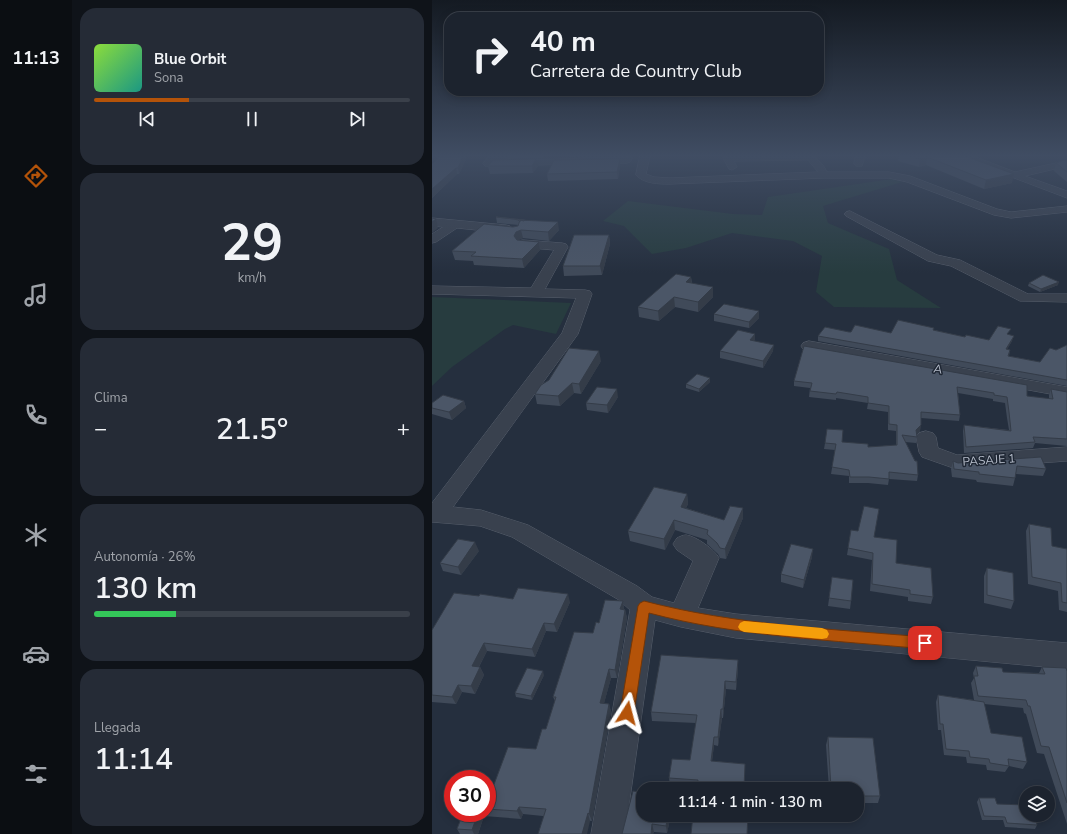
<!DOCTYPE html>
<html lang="es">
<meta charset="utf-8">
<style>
body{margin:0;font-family:"Nunito Sans",sans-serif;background:#252b36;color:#f1f3f6;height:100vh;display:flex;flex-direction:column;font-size:15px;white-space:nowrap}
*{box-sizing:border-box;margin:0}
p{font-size:13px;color:#a0a4aa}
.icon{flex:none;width:22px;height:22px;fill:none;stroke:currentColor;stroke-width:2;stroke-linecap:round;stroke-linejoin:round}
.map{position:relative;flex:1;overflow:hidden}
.sheet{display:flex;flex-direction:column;gap:8px;padding:8px;background:#0f1319;width:360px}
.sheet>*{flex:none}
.guide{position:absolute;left:12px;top:12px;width:380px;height:84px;border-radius:16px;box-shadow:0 2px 10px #0003,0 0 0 1px #3a404a;background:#1c232e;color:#f1f3f6;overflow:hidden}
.tools{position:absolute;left:587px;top:786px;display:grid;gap:8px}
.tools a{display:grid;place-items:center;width:36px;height:36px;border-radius:50%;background:#1c232e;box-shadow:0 2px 10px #0003,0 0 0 1px #3a404a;font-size:20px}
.speed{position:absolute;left:12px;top:770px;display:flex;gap:8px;font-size:20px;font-weight:700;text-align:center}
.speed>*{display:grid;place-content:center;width:52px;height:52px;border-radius:50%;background:#1c232e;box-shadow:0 2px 10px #0003,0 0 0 1px #3a404a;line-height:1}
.speed .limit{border:6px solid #d22;background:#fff;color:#111}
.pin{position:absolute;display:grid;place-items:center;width:34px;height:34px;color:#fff;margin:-17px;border-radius:8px;box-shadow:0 2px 6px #0006}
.me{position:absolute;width:44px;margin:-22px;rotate:9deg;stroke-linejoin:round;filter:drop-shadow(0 0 3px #0008)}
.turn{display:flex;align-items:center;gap:14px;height:84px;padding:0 20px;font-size:18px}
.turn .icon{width:52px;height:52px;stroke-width:2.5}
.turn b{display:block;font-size:28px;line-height:34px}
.big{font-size:30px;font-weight:600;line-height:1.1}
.sheet .tile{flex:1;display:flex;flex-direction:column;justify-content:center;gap:6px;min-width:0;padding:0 14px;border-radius:16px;background:#252b36}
.sheet .dial{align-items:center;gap:0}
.dial b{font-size:52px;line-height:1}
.song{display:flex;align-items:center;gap:12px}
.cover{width:48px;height:48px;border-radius:6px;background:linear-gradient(135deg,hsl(90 70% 55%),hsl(170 70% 35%))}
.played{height:4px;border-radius:2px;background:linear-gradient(90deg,#b45309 30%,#3a404a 30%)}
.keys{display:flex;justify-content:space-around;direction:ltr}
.heat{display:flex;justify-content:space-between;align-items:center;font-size:22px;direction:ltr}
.charge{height:6px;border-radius:3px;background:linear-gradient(90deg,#34c759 26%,#3a404a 0)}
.trip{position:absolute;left:204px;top:782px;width:228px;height:40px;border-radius:16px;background:#1c232e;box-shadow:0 2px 10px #0003,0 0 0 1px #3a404a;font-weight:600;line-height:40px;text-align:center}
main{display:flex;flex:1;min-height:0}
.dock{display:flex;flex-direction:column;width:72px;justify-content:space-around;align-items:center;background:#0b0e12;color:#a0a4aa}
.dock .icon{width:28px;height:28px}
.dock .active{color:#b45309}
.dock b{font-size:18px;color:#f1f3f6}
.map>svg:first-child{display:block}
</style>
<main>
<nav class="dock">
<b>11:13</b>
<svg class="icon active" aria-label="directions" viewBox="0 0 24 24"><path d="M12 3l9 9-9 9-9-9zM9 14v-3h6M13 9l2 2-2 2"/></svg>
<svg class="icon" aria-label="music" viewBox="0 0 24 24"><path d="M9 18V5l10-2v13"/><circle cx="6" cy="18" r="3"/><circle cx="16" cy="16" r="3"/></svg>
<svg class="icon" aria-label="phone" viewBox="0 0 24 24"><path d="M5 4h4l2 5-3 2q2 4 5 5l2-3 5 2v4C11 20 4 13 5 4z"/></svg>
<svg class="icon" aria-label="climate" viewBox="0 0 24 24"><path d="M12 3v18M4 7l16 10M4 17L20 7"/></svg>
<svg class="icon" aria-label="car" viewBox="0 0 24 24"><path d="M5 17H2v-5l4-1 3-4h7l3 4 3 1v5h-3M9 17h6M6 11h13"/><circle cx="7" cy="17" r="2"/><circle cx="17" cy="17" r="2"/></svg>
<svg class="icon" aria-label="filters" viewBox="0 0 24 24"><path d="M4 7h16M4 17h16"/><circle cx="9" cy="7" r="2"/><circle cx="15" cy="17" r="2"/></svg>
</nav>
<section class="sheet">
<div class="tile">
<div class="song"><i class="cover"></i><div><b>Blue Orbit</b><p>Sona</p></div></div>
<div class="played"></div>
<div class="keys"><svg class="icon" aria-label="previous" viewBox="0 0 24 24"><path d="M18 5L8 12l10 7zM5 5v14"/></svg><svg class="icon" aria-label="pause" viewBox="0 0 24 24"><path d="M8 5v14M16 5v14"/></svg><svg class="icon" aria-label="next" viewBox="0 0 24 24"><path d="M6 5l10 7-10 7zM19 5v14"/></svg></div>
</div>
<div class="tile dial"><b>29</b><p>km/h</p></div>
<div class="tile"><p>Clima</p>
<div class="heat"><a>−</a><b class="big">21.5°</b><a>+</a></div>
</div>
<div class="tile"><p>Autonomía · 26%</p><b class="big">130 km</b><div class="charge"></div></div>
<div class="tile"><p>Llegada</p><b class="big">11:14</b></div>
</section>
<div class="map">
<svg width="635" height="834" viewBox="0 0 635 834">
<rect width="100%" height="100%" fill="#252f3e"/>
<path fill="#273c3f" d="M 460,179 L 470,182 L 391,206 L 396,223 L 457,249 L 465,280 L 509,308 L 402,307 L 384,292 L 390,256 L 361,241 L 300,233 L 254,248 L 220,254 L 192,226 L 171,221 L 196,201 L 301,214 L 330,215 L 336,197 Z
M 0,297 L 139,303 L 124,334 L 81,325 L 73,329 L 20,367 L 0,386 Z"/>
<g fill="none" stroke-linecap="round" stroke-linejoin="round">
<g stroke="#575f6c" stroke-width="1">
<path id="minor" d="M 57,156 L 81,156 L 79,158 L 63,161 L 190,157 L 189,156 L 201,157 L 198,162 L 195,163 L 53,166 L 51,164 Z
M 208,156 L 218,156 L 214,174 L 222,177 L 238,178 L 386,172 L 376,160 L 302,161 L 305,167 L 300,170 L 297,169 L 291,158 L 293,156 L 382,156 L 391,165 L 395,172 L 457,172 L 478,176 L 565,209 L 579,212 L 635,206 L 635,212 L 579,218 L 562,215 L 475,182 L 457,178 L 392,178 L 238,184 C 227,184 212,184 204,175 Z
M 424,156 L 436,156 L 432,159 L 430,166 L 424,166 L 422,164 Z
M 531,156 L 541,156 L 583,172 L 624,163 L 627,164 L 629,166 L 627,168 L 593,176 L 635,191 L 635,198 L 532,159 Z
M 418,211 L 505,255 L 528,260 L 596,294 L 635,294 L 635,302 L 588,301 L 519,266 L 496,261 L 414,216 L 412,214 L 414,212 Z
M 0,218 L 74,225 L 78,226 L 80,229 L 78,232 L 74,233 L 25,228 L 4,242 L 0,243 L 0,234 L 11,227 L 0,226 Z
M 91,240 L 130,243 L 134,244 L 136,247 L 113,289 L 153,290 L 158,291 L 160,294 L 146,334 L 21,507 L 49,510 L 96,525 L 205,586 L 220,597 L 242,603 L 261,561 L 245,550 L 241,544 L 245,538 C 247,537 251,535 254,535 C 264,536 283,550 287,558 L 266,608 L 304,614 L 635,643 L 635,669 L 304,638 L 249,627 L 223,620 L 193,834 L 159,834 L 198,610 L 187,600 L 80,537 L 48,526 L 0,522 L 0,503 L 130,333 L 144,298 L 0,294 L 0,286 L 99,288 L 122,250 L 87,247 L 85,244 L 87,241 Z
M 377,341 L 635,387 L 635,397 L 371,349 L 369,346 L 371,343 Z
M 494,431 L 501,433 L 504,437 L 506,448 L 525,455 L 635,447 L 635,461 L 524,469 L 490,457 L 487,452 L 484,437 L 487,433 Z"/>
</g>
<use href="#minor" fill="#39414e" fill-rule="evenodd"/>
</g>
<path fill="#404a59" d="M 0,156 L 34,159 L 27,174 L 25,174 L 0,198 L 0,164 L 4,160 L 0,161 Z
M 80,156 L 112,156 L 111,158 L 80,159 Z
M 138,156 L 175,156 L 138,157 Z
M 467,156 L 533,156 L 580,183 L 552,189 L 494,165 L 487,167 L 466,161 Z
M 61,160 L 106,166 L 101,173 L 58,174 L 56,166 Z
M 635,161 L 635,182 L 622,171 L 624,163 Z
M 188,165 L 186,179 L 116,181 L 115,174 Z
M 64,217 L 93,220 L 93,221 L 127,230 L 117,241 L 91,238 L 86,240 L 107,242 L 108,250 L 92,268 L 42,265 L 41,261 L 23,260 L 20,251 L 87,225 L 65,223 Z
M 177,235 L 178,244 L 170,275 L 132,276 L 131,266 Z
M 259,277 L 260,283 L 281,297 L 266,312 L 243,307 L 227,321 L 207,317 L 206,307 Z
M 597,283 L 626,285 L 608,292 L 596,286 Z
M 282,314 L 327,318 L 317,328 L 282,321 Z
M 502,330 L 533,337 L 557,340 L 577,334 L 580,341 L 575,349 L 578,350 L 577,356 L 608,362 L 624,350 L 635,345 L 635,386 L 386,341 L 386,336 L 417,332 L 459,333 Z
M 323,334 L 322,341 L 341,351 L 331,368 L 288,358 L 288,351 Z
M 372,346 L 595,396 L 617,399 L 617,395 L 619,389 L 635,392 L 635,446 L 603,443 L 601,448 L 532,453 L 531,431 L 532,425 L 577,430 L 575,418 L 573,403 L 561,401 L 561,399 L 526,393 L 528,415 L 527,421 L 489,418 L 488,431 L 485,434 L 485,437 L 484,443 L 473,442 L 486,475 L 485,481 L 457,479 L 456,485 L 436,483 L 417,483 L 417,476 L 399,474 L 403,450 L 392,449 L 393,443 L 410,442 L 436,447 L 464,445 L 464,431 L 456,430 L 456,412 L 435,409 L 436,403 L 404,398 L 404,400 L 377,397 L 378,388 L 362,386 L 362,381 Z
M 169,361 L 149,394 L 142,393 L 128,406 L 105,404 L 103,394 Z
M 278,378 L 278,382 L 267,392 L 254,388 L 254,384 Z
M 186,397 L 176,413 L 155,410 L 154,403 Z
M 32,401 L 34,408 L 20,420 L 0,414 L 0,403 Z
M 609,457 L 614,469 L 611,476 L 584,474 L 581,486 L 545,482 L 544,480 L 520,477 L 519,469 L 521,461 L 526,463 Z
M 255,494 L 256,504 L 254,508 L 292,520 L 311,508 L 311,518 L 294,559 L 288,558 L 286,554 L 275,544 L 275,540 L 243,530 L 233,550 L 198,541 L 196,531 Z
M 597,524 L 620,546 L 635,549 L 635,612 L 627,610 L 626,591 L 596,584 L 594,531 Z
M 419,530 L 442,537 L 464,563 L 501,597 L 499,604 L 476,601 L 476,597 L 438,591 L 440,560 L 415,555 Z
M 47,551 L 29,575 L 11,571 L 8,563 Z
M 380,557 L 371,588 L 349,582 L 349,574 Z
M 555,568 L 582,601 L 579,609 L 552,603 L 552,576 Z
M 400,577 L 419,601 L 418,609 L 396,606 Z
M 47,596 L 81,599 L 138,602 L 125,632 L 114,631 L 103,657 L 55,651 L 47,667 L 48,667 L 52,675 L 43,694 L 30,692 L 24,704 L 0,702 L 0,630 Z
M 191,601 L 192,609 L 193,610 L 195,618 L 185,678 L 179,678 L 172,703 L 177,704 L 179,712 L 160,821 L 91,814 L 89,819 L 52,816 L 46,834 L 28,834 L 25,829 L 29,818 L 26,813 L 55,813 L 55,786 L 61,787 L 104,749 L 114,729 L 123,701 L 121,697 L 161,633 L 167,623 Z
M 306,660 L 306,669 L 304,690 L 294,689 L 291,718 L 290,718 L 286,746 L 282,745 L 280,761 L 313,764 L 312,789 L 265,789 L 265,788 L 238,786 L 237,778 L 258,760 L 264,723 L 220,721 L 219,712 Z
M 544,666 L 571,672 L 607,673 L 610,667 L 635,671 L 635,824 L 612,754 L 605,753 L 594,714 L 592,713 L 591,708 L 552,704 L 559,733 L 595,762 L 591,769 L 577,766 L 573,772 L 555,770 L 554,765 L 535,763 L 534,757 L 512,755 L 509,730 L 506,730 L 504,702 L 506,695 L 542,700 L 539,683 L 542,678 L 541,673 Z
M 112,675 L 100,700 L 84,697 L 83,693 Z
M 396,737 L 448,796 L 446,803 L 425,803 L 425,789 L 397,789 L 394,745 Z
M 547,798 L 565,804 L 605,825 L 603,829 L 573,827 L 571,820 L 550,820 L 545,802 Z
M 239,815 L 235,833 L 222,832 L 221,834 L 190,834 Z"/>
<path fill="#343c48" d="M 5,156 L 9,156 L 9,158 L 0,161 L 0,158 Z
M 31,156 L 34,156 L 34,159 L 27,174 L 26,168 Z
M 495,157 L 494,165 L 487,167 L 488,159 Z
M 104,159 L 106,166 L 101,173 L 100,166 Z
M 188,159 L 188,165 L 186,179 L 185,172 Z
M 24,168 L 25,174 L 0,198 L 0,189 Z
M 582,174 L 580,183 L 552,189 L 554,180 Z
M 4,219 L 6,228 L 0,233 L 0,222 Z
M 126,222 L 127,230 L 117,241 L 116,232 Z
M 89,230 L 91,238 L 86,240 L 84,245 L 82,236 L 84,232 Z
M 177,235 L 178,244 L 170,275 L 168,266 Z
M 107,242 L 108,250 L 92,268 L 90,259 Z
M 259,277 L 260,287 L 254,282 Z
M 627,282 L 626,285 L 608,292 L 609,289 Z
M 281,287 L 281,297 L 266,312 L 266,302 Z
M 242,297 L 243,307 L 227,321 L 226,311 Z
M 327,311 L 327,318 L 317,328 L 317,322 Z
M 323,334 L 323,340 L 318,347 L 318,340 Z
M 582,336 L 580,341 L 572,355 L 574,349 Z
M 342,345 L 341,351 L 331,368 L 331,361 Z
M 167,351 L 169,361 L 149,394 L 147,384 Z
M 278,378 L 278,382 L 267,392 L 267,389 Z
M 140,383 L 142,393 L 128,406 L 126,396 Z
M 185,389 L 186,397 L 176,413 L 175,405 Z
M 32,401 L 34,408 L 20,420 L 17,412 Z
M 489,425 L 488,431 L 483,436 L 484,430 Z
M 255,494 L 256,504 L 250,517 L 249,507 Z
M 311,508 L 311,518 L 294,559 L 293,549 Z
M 242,520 L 243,530 L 233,550 L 232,539 Z
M 43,542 L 47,551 L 29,575 L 26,567 Z
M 381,549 L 380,557 L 371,588 L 372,580 Z
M 136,594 L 138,602 L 125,632 L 122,624 Z
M 191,601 L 192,610 L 188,609 Z
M 193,610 L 195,618 L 185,678 L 183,670 Z
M 112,623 L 114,631 L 103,657 L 100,649 Z
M 52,643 L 55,651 L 43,674 L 40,666 Z
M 306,660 L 306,669 L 304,690 L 304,682 Z
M 48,667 L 52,675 L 43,694 L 39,686 Z
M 177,669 L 179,678 L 170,711 L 168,703 Z
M 111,671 L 112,675 L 100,700 L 99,696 Z
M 293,681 L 294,689 L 291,718 L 291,709 Z
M 26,685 L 30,692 L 24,704 L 20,697 Z
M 177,704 L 179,712 L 160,821 L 157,814 Z
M 289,709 L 290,718 L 286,746 L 286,737 Z
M 282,737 L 282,745 L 279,769 L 279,761 Z
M 87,807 L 91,814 L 89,819 L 85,811 Z
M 46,813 L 51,813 L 52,816 L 46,834 L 42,834 L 40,830 Z
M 156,813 L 158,821 L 155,834 L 150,834 Z
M 236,815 L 239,815 L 235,833 L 234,826 Z
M 220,824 L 222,832 L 221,834 L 219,834 Z"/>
<path fill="#4b5667" stroke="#343c48" d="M 8,156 L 31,156 L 26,168 L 24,168 L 0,189 L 0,164 Z
M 478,156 L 533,156 L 582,174 L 554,180 L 495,157 L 488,159 Z
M 104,159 L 100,166 L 56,166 L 61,160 Z
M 188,159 L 185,172 L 115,174 L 122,160 Z
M 632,160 L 635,161 L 635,172 L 624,163 Z
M 64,217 L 93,220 L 92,221 L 88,220 L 88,222 L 86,220 L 82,219 Z
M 0,218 L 4,219 L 0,222 Z
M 88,220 L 126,222 L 116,232 L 89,230 L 84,232 L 82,236 L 85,240 L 107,242 L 90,259 L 39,256 L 44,252 L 20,251 L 52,224 L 81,227 L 86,226 Z
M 142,235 L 177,235 L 168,266 L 131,266 Z
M 244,274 L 259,277 L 254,282 L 281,287 L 266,302 L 242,297 L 226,311 L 206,307 Z
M 611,275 L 627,282 L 609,289 L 597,283 Z
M 292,304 L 327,311 L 317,322 L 282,314 Z
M 466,320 L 502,328 L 501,330 L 533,337 L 534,335 L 557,340 L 566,326 L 579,329 L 575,334 L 582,336 L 574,349 L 578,350 L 576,356 L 608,362 L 618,348 L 624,350 L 635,345 L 635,380 L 386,336 L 393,327 L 417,332 L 419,332 L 423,325 L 459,333 Z
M 306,330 L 323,334 L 318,340 L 342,345 L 331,361 L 288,351 Z
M 372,346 L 595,385 L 595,396 L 621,399 L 619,389 L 635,392 L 635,439 L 601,437 L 603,442 L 534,447 L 532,425 L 579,431 L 577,412 L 575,397 L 562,395 L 562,393 L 525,387 L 528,415 L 489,412 L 489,425 L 484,430 L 485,437 L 470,435 L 483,461 L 485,461 L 486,475 L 457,472 L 457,479 L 437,477 L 418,477 L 417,470 L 400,467 L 404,444 L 393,443 L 395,429 L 411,430 L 410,442 L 436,444 L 436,447 L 465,445 L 465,425 L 457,424 L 457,406 L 436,403 L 436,397 L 405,392 L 404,394 L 378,391 L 380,383 L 362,381 Z
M 137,348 L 167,351 L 147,384 L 140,383 L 126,396 L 103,394 L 109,385 L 117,380 Z
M 265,374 L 278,378 L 267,389 L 254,384 Z
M 165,387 L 185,389 L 175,405 L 154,403 Z
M 11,395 L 32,401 L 17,412 L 0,408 L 0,403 Z
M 609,457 L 614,469 L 585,466 L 583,478 L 547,474 L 547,472 L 522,469 L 521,461 L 526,463 Z
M 222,487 L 255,494 L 249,507 L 292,520 L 298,506 L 311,508 L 293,549 L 288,548 L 285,543 L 275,534 L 276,530 L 242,520 L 232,539 L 196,531 Z
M 432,506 L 447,509 L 442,537 L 465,540 L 464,563 L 499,568 L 501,597 L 478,594 L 478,590 L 440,584 L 441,553 L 416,548 L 419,530 L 426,531 Z
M 597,524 L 619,528 L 620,546 L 635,549 L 635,603 L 630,602 L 629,583 L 600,577 Z
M 26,539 L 43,542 L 26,567 L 8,563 Z
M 359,544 L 381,549 L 372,580 L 349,574 Z
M 555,568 L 581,573 L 582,601 L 555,595 Z
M 400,577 L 421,580 L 419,601 L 397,598 Z
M 86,588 L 136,594 L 122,624 L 112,623 L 100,649 L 52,643 L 40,666 L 48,667 L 39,686 L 26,685 L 20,697 L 0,695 L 0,630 L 22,593 L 47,596 L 48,594 L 81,599 Z
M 173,600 L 191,601 L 188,609 L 193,610 L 183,670 L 177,669 L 168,703 L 177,704 L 157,814 L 156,813 L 150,834 L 106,834 L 114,809 L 87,807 L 85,811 L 55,809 L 55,786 L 61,787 L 76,747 L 104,749 L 110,729 L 114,729 L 124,697 L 121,697 L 142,632 L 161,633 L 164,622 L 167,623 Z
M 229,655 L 306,660 L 304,682 L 293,681 L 291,709 L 289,709 L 286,737 L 282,737 L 279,761 L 313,764 L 312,789 L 265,789 L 266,780 L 237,778 L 240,759 L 258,760 L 265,715 L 219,712 Z
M 544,666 L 570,668 L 571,672 L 613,674 L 610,667 L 634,668 L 635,671 L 635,803 L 617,747 L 609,746 L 598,706 L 596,706 L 594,700 L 546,696 L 542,676 L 546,676 Z
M 95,668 L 111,671 L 99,696 L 83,693 Z
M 506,695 L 552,702 L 559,733 L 590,737 L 595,762 L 576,759 L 577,766 L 558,763 L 557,759 L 538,757 L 537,751 L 514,749 L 511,724 L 508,724 Z
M 396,737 L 441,738 L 448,796 L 425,796 L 425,789 L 399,789 Z
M 201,791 L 211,793 L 211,815 L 236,815 L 234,826 L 220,824 L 219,834 L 190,834 Z
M 547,798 L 563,798 L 565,804 L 594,805 L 594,815 L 603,815 L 605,825 L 575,823 L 573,817 L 552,816 Z
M 31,813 L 46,813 L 40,830 L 25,829 Z
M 261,815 L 316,815 L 315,834 L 259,834 Z"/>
<linearGradient id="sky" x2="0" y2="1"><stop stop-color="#141a22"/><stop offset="0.57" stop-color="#404d63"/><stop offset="1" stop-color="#404d63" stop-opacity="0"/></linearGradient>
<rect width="635" height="273" fill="url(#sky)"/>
<path fill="#b45309" stroke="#753606" d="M 212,601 C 304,625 399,629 493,637 L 498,639 L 500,643 L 498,647 L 493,649 C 401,640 307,637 217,613 L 202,713 L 200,718 L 195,720 L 190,718 L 188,713 L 206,606 L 208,603 Z"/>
<path fill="#f59e0b" d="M 312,621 L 390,628 L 395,630 L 397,634 L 395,638 L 390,639 L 312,632 L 308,630 L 306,627 L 308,623 Z"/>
<g text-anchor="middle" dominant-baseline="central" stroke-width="3" stroke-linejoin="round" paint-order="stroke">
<g font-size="12" fill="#b5bcc9" stroke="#1e2633">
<text transform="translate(506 369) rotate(10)">A</text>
<text transform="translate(557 460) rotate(-4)">PASAJE 1</text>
</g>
</g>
</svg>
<div class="tools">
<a><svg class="icon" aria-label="layers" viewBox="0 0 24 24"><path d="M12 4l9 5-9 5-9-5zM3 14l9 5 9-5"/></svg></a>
</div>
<div class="speed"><div class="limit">30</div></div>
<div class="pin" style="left:493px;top:643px;background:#d93025"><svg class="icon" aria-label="arrive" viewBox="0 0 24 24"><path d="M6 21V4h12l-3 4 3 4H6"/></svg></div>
<svg class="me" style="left:195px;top:713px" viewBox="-20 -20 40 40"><path d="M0-17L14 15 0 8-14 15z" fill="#b45309" stroke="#fff" stroke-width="4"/></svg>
<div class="trip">11:14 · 1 min · 130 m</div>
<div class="guide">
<div class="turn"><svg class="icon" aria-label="right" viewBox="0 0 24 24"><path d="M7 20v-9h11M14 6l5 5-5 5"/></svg><div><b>40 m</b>Carretera de Country Club</div></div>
</div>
</div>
</main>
